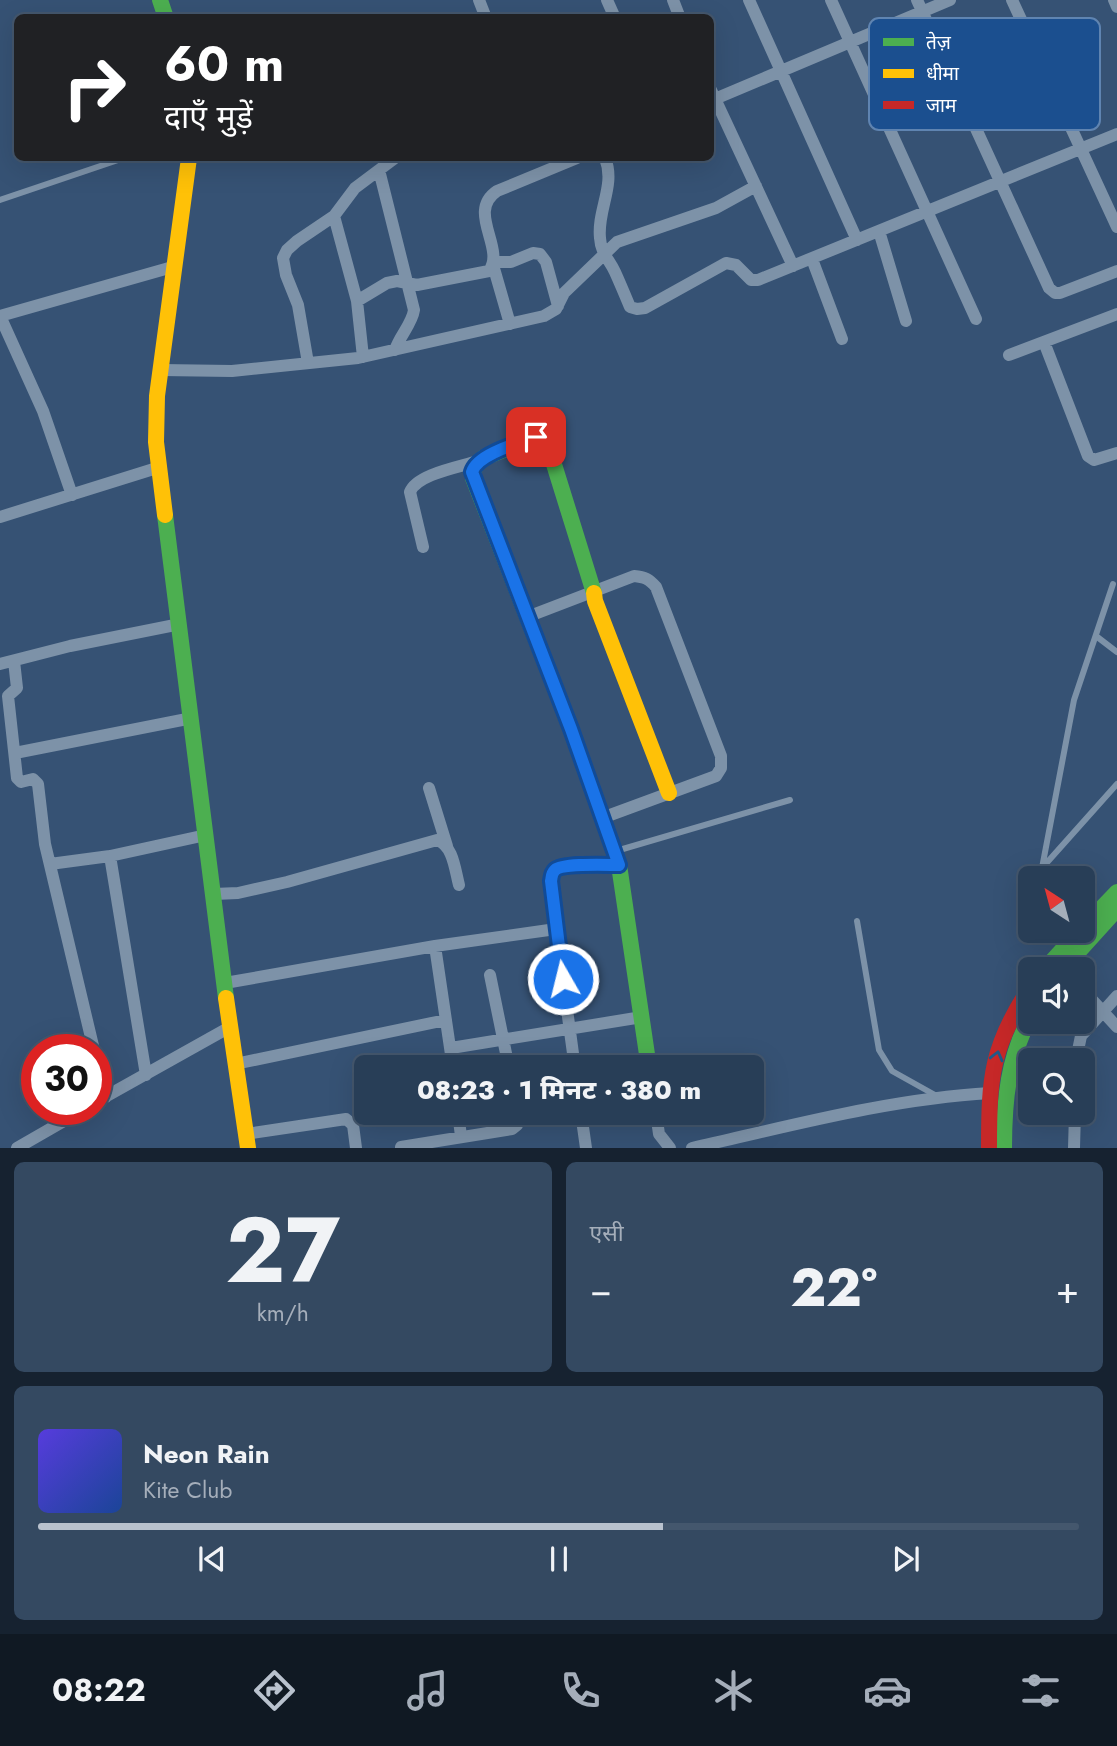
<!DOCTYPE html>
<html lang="hi">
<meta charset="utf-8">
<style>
body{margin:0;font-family:Jost,"Noto Sans Devanagari",sans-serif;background:#344961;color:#f1f3f6;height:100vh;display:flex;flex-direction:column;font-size:26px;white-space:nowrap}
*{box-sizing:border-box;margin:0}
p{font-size:23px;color:#a5aeba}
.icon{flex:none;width:38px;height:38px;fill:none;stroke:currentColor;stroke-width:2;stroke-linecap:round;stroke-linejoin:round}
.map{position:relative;height:1148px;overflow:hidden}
.panel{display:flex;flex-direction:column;gap:14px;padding:14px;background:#162230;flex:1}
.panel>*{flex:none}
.top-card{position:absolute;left:14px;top:14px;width:700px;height:147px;border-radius:10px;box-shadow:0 7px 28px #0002,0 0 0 2px #44576d;background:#202124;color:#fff;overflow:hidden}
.needle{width:46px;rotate:324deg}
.controls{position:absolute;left:1018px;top:866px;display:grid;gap:14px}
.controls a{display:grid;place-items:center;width:77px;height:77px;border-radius:10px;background:#283e57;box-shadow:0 7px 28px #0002,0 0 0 2px #44576d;font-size:35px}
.speed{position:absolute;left:21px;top:1034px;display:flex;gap:14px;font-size:35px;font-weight:700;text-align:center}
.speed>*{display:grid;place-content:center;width:91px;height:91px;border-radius:50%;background:#283e57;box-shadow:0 7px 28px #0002,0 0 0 2px #44576d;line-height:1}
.speed .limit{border:10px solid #d22;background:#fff;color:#111}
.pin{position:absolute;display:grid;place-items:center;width:60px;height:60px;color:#fff;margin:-30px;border-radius:14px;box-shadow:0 4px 10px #0006}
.me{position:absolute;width:77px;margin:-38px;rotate:352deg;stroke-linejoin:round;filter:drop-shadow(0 0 5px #0008)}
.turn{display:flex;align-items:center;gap:24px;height:147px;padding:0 35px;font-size:32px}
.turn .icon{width:91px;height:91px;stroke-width:2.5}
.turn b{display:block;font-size:49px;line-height:60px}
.big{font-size:52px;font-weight:800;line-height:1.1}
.panel .widget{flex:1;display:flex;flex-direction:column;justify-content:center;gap:10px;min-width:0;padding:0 24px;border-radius:10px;background:#344961}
.panel .dial{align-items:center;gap:0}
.dial b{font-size:91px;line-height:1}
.song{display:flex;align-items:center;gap:21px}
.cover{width:84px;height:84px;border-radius:10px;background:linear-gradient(135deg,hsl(250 70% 55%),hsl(220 70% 35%))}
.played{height:7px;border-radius:4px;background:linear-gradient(90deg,#b9c2ce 60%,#44576d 60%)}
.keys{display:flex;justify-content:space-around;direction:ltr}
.heat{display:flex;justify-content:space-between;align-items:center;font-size:38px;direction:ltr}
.panel .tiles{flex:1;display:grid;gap:14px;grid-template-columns:1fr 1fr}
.widget:last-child{grid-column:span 2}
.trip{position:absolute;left:354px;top:1055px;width:410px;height:70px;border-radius:10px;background:#283e57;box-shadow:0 7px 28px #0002,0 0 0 2px #44576d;font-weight:800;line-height:70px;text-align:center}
.tab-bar{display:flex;height:112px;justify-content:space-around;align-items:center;background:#101923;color:#a5aeba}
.tab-bar .icon{width:49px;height:49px}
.tab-bar .on{color:#b9c2ce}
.tab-bar b{font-size:32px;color:#f1f3f6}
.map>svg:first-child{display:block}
</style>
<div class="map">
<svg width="1117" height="1148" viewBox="0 0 1117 1148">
<rect width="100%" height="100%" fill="#365274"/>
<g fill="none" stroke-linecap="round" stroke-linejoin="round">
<path stroke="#7d92a8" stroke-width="6" d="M 0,200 L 124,158
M 1096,636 L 1117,652
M 616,851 L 790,800
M 1043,867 L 1117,784
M 1044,878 L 1042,868 L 1074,700 L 1113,584
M 857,921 L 879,1050 L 892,1071 L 935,1095"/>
<path stroke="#7d92a8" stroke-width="12" d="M 479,0 L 486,18
M 607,0 L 615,18
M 673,0 L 680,18
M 749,0 L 857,240
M 831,0 L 976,319
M 917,0 L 1049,288 L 1055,293 L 1060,293 L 1117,271
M 1012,0 L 1117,227
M 1114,0 L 1117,7
M 710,88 L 793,266
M 710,101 L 950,0
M 605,158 C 616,185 597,210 600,238 C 601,254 609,259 615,272 C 620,283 625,295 630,307 L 637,309 L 645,308 L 726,263 L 736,265 L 751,280 L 758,280 L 1117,134
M 379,170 L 414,310 C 412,324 400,335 395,350
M 334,216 L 357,301 L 363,357
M 879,231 L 906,321
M 812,259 L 842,339
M 493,262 L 511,262 L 533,253 L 540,254 L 546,262 L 558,306
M 493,265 L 510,324
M 357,301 L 387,283 L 397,281 L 417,285 L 489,271 C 506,248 466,212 497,191 L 577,158
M 0,316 L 43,411 L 72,495
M 0,316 L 176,266
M 1044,342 L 1088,456 L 1094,460 L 1117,453
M 1009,355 L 1117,314
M 308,363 L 298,305 L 286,275 L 283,258 L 287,250 L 297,241 L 334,216 L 355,188 L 395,158
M 161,370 L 232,371 L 358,358 L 544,316 L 556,309 L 564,293 L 617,242 L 716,208 L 756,186
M 0,517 L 160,467
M 423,547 L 410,492 C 417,474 460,467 478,461
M 527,617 L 634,576 C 645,577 649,579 656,587 L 721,756 L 721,768 L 716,776 L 602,818
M 14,661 L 17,688 L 8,696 L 17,778 L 21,782 L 33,779 L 38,784 L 45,844 L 94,1050
M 0,664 L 70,646 L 180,624
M 15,753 L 192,718
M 429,788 L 447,846
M 110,856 L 146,1075
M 50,864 L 110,856 L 206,835
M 214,894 L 238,893 L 287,882 L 437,840 C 453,845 455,870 459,885
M 435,946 L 453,1068
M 490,975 L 509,1068
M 225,983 L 435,946 L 556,929
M 1083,990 L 1117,1027
M 451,1048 L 642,1017
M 96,1058 L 106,1097
M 1076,1060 L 1081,1036 L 1117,996
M 235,1064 L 446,1020
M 575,1068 L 556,929 L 552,874 C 562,862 603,865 619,865
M 96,1102 L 230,1027
M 458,1113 L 461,1136
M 581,1113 L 586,1148
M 656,1113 L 659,1134 L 670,1148
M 246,1134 L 346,1119 L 353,1125 L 356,1148
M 401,1147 L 512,1129 L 517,1125 L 517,1113
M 17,1148 L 83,1110
M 692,1148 C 790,1126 889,1099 990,1093
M 1074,1148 L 1075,1113"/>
<path stroke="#4caf50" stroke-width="16" d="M 160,0 L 166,18
M 165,515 L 226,998
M 594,593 L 548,445 L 543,437 L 536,437 L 483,458 L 475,465 L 473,478 L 571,729 L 619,865 L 649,1068
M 1093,917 L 1117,892
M 1044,970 L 1075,936
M 1062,970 L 1117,909
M 1004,1148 C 1004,1101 1008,1057 1031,1016"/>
<path stroke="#ffc107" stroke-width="16" d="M 165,515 L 156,442 L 157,396 L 189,158
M 594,593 L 595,601 L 669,793
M 226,998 L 248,1148"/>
<path stroke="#c62828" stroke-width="16" d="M 989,1148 C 989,1078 991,1046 1031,986"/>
</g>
<defs><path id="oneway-chevron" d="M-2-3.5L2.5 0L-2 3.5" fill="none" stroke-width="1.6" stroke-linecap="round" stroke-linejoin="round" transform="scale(1.75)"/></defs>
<use stroke="#205989" href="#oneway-chevron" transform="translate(997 1056) rotate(-76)"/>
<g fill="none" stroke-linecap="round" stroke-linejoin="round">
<g stroke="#114b97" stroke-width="18">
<path id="route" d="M 536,437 C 519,443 477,454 472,472 L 571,729 L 619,865 C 606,865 563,863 555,870 C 551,874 552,877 551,881 L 563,979"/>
</g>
<use href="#route" stroke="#1a73e8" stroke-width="12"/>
</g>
<rect x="869" y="18" width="231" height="112" rx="10" fill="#1b4f8f" stroke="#5f84b1" stroke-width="2"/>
<rect x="883" y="38" width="31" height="8" fill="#4caf50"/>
<rect x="883" y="69" width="31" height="9" fill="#ffc107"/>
<rect x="883" y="101" width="31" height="8" fill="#c62828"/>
<g font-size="19" fill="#fff">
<text x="926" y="49">तेज़</text>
<text x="926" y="80">धीमा</text>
<text x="926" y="112">जाम</text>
</g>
</svg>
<div class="controls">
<a><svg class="needle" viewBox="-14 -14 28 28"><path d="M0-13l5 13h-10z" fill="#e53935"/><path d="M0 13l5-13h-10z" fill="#a5aeba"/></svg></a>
<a><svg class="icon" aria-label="sound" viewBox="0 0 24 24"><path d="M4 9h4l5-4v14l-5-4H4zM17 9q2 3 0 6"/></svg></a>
<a><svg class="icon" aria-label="search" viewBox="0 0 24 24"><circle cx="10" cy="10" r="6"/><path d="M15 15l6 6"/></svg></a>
</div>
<div class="speed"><div class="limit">30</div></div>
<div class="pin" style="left:536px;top:437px;background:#d93025"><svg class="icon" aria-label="arrive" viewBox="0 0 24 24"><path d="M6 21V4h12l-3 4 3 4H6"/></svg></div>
<svg class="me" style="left:563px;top:979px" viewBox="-20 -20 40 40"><circle r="17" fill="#1a73e8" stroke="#fff" stroke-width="3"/><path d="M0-11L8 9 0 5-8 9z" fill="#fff"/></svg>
<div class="trip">08:23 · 1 मिनट · 380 m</div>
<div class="top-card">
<div class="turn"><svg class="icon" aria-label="right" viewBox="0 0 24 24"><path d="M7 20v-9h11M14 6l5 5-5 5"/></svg><div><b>60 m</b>दाएँ मुड़ें</div></div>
</div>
</div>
<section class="panel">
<div class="tiles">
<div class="widget dial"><b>27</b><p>km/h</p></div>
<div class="widget"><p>एसी</p>
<div class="heat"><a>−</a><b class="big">22°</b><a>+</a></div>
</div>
<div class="widget">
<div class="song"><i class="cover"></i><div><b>Neon Rain</b><p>Kite Club</p></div></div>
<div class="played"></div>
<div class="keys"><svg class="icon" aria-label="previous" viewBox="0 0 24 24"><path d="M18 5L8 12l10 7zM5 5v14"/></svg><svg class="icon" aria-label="pause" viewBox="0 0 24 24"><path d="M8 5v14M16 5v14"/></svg><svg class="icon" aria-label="next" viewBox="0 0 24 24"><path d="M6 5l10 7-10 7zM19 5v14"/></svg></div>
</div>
</div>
</section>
<nav class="tab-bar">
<b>08:22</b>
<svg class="icon on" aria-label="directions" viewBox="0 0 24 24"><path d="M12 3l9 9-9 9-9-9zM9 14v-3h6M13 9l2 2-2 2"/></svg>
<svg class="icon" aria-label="music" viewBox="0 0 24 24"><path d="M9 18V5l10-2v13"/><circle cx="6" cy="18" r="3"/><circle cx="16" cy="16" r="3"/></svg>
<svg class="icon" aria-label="phone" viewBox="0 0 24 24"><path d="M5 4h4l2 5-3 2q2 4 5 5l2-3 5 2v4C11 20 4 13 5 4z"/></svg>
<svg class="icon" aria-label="climate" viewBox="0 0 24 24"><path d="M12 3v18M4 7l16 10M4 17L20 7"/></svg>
<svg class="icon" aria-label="car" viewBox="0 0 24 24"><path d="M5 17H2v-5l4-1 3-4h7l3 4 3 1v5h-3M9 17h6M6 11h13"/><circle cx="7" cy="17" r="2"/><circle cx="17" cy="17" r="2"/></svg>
<svg class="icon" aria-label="filters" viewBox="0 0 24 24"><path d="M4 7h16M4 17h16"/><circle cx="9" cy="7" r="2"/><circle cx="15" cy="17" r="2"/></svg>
</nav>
